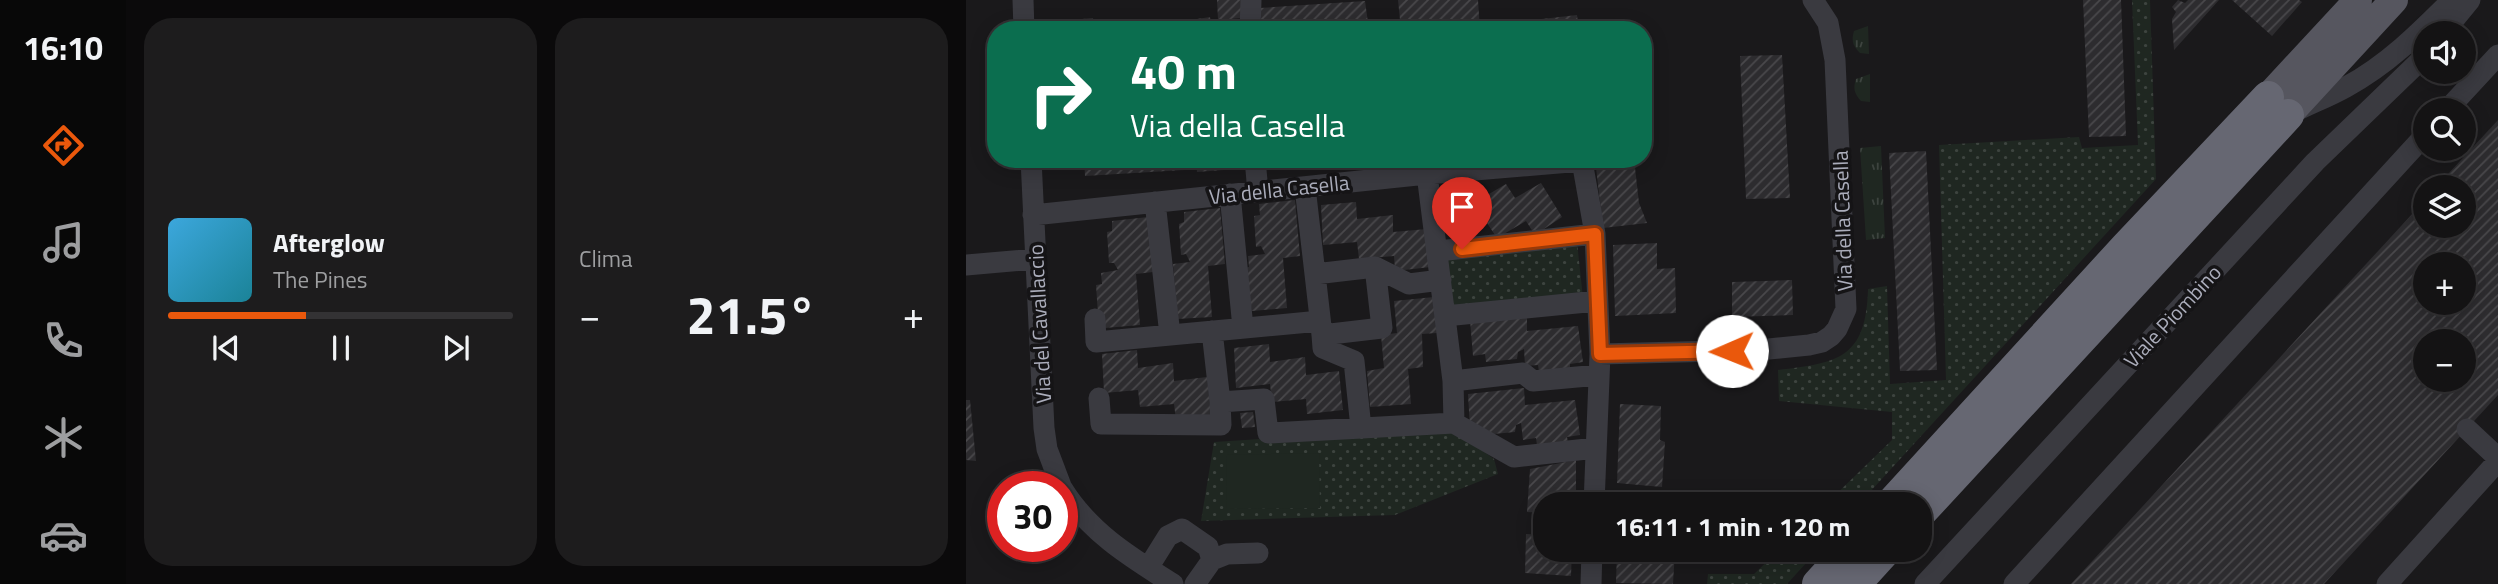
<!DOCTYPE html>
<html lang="it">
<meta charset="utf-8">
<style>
body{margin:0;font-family:"Titillium Web",sans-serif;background:#1d1c1d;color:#f1f3f6;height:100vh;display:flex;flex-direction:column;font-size:26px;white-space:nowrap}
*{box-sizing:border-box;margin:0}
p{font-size:23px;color:#9d9ea0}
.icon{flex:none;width:38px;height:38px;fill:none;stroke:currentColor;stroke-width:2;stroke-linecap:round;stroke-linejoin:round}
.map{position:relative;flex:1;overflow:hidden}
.details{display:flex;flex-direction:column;gap:18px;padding:18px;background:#0b0a0b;width:840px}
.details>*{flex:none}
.hud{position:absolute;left:21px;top:21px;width:665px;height:147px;border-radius:28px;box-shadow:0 4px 18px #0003,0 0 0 2px #333234;background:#0b6e4f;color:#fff;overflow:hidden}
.fabs{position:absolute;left:1447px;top:21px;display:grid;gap:14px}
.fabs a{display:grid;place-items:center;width:63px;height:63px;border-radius:50%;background:#141314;box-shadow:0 4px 18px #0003,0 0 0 2px #333234;font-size:35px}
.speed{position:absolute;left:21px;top:471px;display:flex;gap:14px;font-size:35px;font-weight:700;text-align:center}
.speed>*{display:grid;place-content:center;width:91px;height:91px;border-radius:50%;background:#141314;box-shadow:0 4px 18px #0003,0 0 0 2px #333234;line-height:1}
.speed .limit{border:10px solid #d22;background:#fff;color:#111}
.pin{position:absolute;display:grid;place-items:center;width:60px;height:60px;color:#fff;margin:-72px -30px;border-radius:50% 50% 50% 0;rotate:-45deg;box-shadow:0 0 7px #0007}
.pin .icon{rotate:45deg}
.me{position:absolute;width:77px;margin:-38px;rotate:269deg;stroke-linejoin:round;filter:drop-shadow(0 0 5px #0008)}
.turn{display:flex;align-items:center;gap:24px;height:147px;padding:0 28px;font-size:32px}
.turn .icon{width:91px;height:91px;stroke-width:2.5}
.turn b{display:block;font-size:49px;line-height:60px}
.big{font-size:52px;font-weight:700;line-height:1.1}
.details .widget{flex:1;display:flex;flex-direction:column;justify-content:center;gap:10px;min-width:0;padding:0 24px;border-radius:28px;background:#1d1c1d}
.song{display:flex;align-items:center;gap:21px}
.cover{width:84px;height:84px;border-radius:10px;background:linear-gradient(135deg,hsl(200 70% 55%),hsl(190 70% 35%))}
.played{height:7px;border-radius:4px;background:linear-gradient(90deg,#ea580c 40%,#333234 40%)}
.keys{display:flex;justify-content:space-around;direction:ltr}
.heat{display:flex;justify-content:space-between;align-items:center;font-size:38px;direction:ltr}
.details .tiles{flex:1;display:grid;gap:18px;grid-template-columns:repeat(2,1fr)}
.trip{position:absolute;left:567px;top:492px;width:399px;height:70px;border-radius:28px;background:#141314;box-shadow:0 4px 18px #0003,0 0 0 2px #333234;font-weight:700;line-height:70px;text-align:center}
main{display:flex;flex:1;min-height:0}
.tabs{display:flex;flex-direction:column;width:126px;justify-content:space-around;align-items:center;background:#080808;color:#9d9ea0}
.tabs .icon{width:49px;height:49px}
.tabs .current{color:#ea580c}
.tabs b{font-size:32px;color:#f1f3f6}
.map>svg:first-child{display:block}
</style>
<main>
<nav class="tabs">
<b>16:10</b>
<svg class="icon current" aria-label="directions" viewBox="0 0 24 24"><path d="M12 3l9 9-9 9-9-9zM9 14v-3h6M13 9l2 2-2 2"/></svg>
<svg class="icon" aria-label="music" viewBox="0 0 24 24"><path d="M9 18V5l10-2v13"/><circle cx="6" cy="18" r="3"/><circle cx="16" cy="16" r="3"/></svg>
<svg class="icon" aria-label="phone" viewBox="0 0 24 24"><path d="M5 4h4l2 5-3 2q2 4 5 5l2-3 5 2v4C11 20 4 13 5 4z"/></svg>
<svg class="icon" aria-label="climate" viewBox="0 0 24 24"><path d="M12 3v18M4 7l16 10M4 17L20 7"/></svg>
<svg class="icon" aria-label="car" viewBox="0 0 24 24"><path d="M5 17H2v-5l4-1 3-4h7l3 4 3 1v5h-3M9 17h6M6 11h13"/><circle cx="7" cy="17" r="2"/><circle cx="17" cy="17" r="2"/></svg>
</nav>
<section class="details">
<div class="tiles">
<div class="widget">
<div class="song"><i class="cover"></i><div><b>Afterglow</b><p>The Pines</p></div></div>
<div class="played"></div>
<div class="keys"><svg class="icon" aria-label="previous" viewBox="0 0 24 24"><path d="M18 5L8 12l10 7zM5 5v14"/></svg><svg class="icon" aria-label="pause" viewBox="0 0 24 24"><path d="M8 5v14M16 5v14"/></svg><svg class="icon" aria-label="next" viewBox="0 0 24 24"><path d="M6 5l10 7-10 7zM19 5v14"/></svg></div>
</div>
<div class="widget"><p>Clima</p>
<div class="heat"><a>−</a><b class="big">21.5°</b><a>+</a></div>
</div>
</div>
</section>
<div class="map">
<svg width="1532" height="584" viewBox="0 0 1532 584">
<defs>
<pattern id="grass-tufts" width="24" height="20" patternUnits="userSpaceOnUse" patternTransform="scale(1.75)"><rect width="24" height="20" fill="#1f2721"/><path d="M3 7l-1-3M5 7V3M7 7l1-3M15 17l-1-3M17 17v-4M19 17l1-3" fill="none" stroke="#3d443f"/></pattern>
<pattern id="park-dots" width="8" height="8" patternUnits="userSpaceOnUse" patternTransform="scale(1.75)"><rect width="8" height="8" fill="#1f2721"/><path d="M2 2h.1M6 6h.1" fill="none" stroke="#3d443f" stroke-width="1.8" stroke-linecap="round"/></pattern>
<pattern id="building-hatch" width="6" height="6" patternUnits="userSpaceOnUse" patternTransform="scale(1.75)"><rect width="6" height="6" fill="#2d2c2f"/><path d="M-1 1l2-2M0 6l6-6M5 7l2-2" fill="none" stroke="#49484b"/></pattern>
</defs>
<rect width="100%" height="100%" fill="#1a191b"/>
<path fill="url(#grass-tufts)" d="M 902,26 L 903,54 L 894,53 C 887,46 885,41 888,31 Z
M 904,74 L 904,102 L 895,101 C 888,93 887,88 890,79 Z
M 915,146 L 919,238 L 900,240 L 894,148 Z"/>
<path fill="url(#park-dots)" d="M 1166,0 L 1184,0 L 1190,179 L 893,504 L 860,504 L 926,440 L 926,412 L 813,401 L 812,370 C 873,363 900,358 902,289 L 921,286 L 924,384 L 980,380 L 973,145 L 1113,137 L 1116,148 L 1172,145 Z
M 611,242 L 617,298 L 484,311 L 478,256 Z
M 485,427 L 528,459 L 532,474 L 429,515 L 235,521 L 248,442 Z
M 813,550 L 852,550 L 821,584 L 741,584 L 742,574 L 788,574 Z"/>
<path fill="#1f2721" d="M 353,453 L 354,508 L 261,509 L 260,455 Z"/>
<path fill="url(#building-hatch)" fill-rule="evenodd" d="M 251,0 L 275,0 L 276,18 L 252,20 Z
M 432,0 L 512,0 L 514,30 L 435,30 Z
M 1117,0 L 1155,0 L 1160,136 L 1123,137 Z
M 1212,0 L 1219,3 L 1222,0 L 1253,0 L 1208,50 L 1206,19 L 1210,12 L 1206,7 Z
M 1266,0 L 1333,0 L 1336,2 L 1306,36 Z
M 399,1 L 403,30 L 296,30 L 294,8 Z
M 611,15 L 613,30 L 558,30 L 557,21 Z
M 244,17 L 246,30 L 192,30 L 191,25 Z
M 127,18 L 128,30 L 94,30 L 94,21 Z
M 816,55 L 824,198 L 780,199 L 774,56 Z
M 1532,120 L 1532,395 L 1358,584 L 1105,584 L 1460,199 L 1460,226 L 1498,226 L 1498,187 L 1470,187 ZM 1460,264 L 1498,264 L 1498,303 L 1460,303 ZM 1460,341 L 1498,341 L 1498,380 L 1460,380 Z
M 960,151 L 971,370 L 934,371 L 923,153 Z
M 118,159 L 217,159 L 218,170 L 119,176 Z
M 230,159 L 271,159 L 271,169 L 231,172 Z
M 629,159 L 668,159 L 673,203 L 681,223 L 637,228 Z
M 575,183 L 596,217 L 569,235 L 560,221 L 531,238 L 521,223 L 492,240 L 470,206 L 502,187 L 511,201 L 540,184 L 549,198 Z
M 329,200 L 334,256 L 317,258 L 321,308 L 286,311 L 277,268 L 283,267 L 282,256 L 299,254 L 295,246 L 290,247 L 288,216 L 294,215 L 293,204 Z
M 390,202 L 391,219 L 427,215 L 427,232 L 461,229 L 465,267 L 429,271 L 428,256 L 393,259 L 391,242 L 357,245 L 355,205 Z
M 254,208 L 259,264 L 242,266 L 246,317 L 211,319 L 207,264 L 224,262 L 220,254 L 215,255 L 213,224 L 218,222 L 218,212 Z
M 182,217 L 187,272 L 170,274 L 174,325 L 139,328 L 132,315 L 130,285 L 136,284 L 135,273 L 152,270 L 148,263 L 143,263 L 141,232 L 146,231 L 146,221 Z
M 691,243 L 691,269 L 709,268 L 710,313 L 649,316 L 647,245 Z
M 826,280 L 827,315 L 766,317 L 766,282 Z
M 468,297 L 471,333 L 456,334 L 457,367 L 442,369 L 445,404 L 404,407 L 401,371 L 418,368 L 415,335 L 431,333 L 428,301 Z
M 561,315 L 561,331 L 612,326 L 617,362 L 604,364 L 604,368 L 573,372 L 572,365 L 559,366 L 558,349 L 552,352 L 551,359 L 520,362 L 519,354 L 507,356 L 504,320 Z
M 303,344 L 304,362 L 339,357 L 340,375 L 373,371 L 377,410 L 341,414 L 340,399 L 306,402 L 304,384 L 270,388 L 268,348 Z
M 171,350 L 172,368 L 207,363 L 208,381 L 241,377 L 245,416 L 210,420 L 208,404 L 174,407 L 172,390 L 138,393 L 136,354 Z
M 558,388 L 559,405 L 609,400 L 614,435 L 601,437 L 602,442 L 571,445 L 570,438 L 557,440 L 555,423 L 550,425 L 549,432 L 517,435 L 504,429 L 502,394 Z
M 0,400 L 4,400 L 10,461 L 0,460 Z
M 654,404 L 695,406 L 694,440 L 699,442 L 696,487 L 651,483 Z
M 287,412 L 289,427 L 276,428 L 274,413 Z
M 610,460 L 610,504 L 579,504 L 579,513 L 561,512 L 564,469 Z
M 560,534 L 579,535 L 579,550 L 606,550 L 605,576 L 559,573 Z
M 651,550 L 709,550 L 707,584 L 650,583 Z"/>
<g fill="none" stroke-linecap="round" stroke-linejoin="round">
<path stroke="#3a3a40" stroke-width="21" d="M 57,0 L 58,30
M 284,30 L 285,1
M 1477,33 L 1504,0
M 1481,110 L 1532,55
M 1330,111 C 1346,103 1364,96 1380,87 C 1421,65 1453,33 1486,0
M 65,159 L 78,428 L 81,449 L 95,486
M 289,159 L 292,192
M 461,174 L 487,381 L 488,423 L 548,457 L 630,448
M 339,187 L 349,274
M 264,194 L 277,328
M 189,202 L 204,335
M 67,215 L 461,174 L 616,161 L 629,234 L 634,354 L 628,504
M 472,251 L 629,234
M 0,265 L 70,259
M 409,267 L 416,328 L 356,335 L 349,274 L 409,267 L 443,284 L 475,280
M 479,316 L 631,301
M 129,319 L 130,342 L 354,321
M 246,331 L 254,402
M 356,335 L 357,348 L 388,361 L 395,428
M 634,354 L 793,350 L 843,345 L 856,342 L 865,336 L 871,329 L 880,309 L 869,60 L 862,23 L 847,0
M 487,381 L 557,373 L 567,381 L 633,375
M 133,398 L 135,424 L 255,425 L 254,402 L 298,399 L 302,433 L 488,423
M 1501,429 L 1532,458
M 96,488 C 123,532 164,557 207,584
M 182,568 L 202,536 L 216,529 L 242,547 L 246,560
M 229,584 L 246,560 L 261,554 L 292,553
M 625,584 L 626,550
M 959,584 L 1349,162 L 1460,55
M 1048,584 L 1460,134
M 1421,584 L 1532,461"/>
<path stroke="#56565f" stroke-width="28" d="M 1302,97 L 1392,0
M 1322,115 L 1428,0"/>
<path stroke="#666772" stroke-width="32" d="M 925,504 L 1160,247 L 1302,97
M 954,513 L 1322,115
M 852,584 L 883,550
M 889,584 L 920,550"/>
</g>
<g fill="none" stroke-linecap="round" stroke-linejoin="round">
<g stroke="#983908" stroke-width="18">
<path id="route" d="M 496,249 L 629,234 L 634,354 L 766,351"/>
</g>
<use href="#route" stroke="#ea580c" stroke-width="12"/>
</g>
<g text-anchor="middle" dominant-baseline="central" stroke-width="7" stroke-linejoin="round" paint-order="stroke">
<g font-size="21" fill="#abadbb" stroke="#151416">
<text transform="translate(313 189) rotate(-6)">Via della Casella</text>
<text transform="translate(876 221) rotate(-92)">Via della Casella</text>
<text transform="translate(1206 316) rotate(-47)">Viale Piombino</text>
<text transform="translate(73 324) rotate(-93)">Via del Cavallaccio</text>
</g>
</g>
</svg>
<div class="fabs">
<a><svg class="icon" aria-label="sound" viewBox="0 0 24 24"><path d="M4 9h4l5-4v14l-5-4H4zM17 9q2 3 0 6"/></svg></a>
<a><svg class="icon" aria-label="search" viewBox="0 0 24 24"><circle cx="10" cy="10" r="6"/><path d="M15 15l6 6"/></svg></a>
<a><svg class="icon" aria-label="layers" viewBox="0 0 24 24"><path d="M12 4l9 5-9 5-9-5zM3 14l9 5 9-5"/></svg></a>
<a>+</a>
<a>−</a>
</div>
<div class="speed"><div class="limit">30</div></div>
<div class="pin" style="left:496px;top:249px;background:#d93025"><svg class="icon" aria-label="arrive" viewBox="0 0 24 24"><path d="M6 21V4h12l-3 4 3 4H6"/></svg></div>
<svg class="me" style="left:766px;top:351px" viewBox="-20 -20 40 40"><circle r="19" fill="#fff"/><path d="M0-13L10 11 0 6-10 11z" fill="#ea580c"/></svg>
<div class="trip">16:11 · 1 min · 120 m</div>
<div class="hud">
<div class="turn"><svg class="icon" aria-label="right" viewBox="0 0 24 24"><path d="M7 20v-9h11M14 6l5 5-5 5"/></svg><div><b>40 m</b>Via della Casella</div></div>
</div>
</div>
</main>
